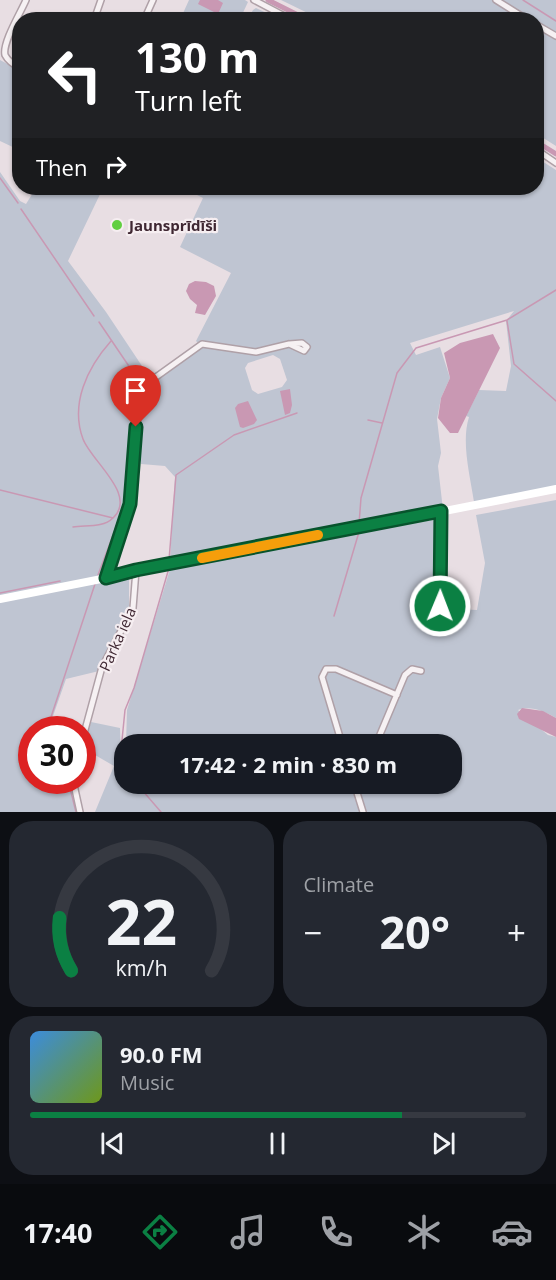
<!DOCTYPE html>
<meta charset="utf-8">
<style>
body{margin:0;font-family:"Open Sans",sans-serif;background:#242831;color:#f1f3f6;height:100vh;display:flex;flex-direction:column;font-size:22px;white-space:nowrap}
*{box-sizing:border-box;margin:0}
p{font-size:20px;color:#9ea1a6}
.icon{flex:none;width:33px;height:33px;fill:none;stroke:currentColor;stroke-width:2;stroke-linecap:round;stroke-linejoin:round}
.map{position:relative;height:812px;overflow:hidden}
.sheet{display:flex;flex-direction:column;gap:9px;padding:9px;background:#0d0f14;flex:1}
.sheet>*{flex:none}
.banner{position:absolute;left:12px;top:12px;width:532px;height:183px;border-radius:24px;box-shadow:0 2px 4px #0004;background:#202124;color:#fff;overflow:hidden}
.speed{position:absolute;left:18px;top:716px;display:flex;gap:12px;font-size:30px;font-weight:700;text-align:center}
.speed>*{display:grid;place-content:center;width:78px;height:78px;border-radius:50%;background:#171b24;box-shadow:0 2px 4px #0004;line-height:1}
.speed .limit{border:9px solid #d22;background:#fff;color:#111}
.pin{position:absolute;display:grid;place-items:center;width:51px;height:51px;color:#fff;margin:-62px -26px;border-radius:50% 50% 50% 0;rotate:-45deg;box-shadow:0 0 6px #0007}
.pin .icon{rotate:45deg}
.me{position:absolute;width:66px;margin:-33px;rotate:1deg;stroke-linejoin:round;filter:drop-shadow(0 0 4px #0008)}
.turn{display:flex;align-items:center;gap:21px;height:126px;padding:0 24px;font-size:27px}
.turn .icon{width:78px;height:78px;stroke-width:2.5}
.turn b{display:block;font-size:42px;line-height:51px}
.then{display:flex;align-items:center;height:57px;padding:0 24px;background:#0003;gap:12px;font-size:22px}
.big{font-size:45px;font-weight:700;line-height:1.1}
.sheet .tile{flex:1;display:flex;flex-direction:column;justify-content:center;gap:9px;min-width:0;padding:0 21px;border-radius:24px;background:#242831}
.sheet .dial{align-items:center;gap:0}
.dial svg{height:156px;overflow:visible;fill:none;stroke:#363941;stroke-width:7;stroke-linecap:round;text-anchor:middle}
.dial text{fill:#f1f3f6;stroke:none}
.song{display:flex;align-items:center;gap:18px}
.cover{width:72px;height:72px;border-radius:9px;background:linear-gradient(135deg,hsl(210 70% 55%),hsl(80 70% 35%))}
.played{height:6px;border-radius:3px;background:linear-gradient(90deg,#0b8043 75%,#363941 75%)}
.keys{display:flex;justify-content:space-around;direction:ltr}
.heat{display:flex;justify-content:space-between;align-items:center;font-size:33px;direction:ltr}
.sheet .tiles{flex:1;display:grid;gap:9px;grid-template-columns:1fr 1fr}
.tile:last-child{grid-column:span 2}
.trip{position:absolute;left:114px;top:734px;width:348px;height:60px;border-radius:24px;background:#171b24;box-shadow:0 2px 4px #0004;font-weight:700;line-height:60px;text-align:center}
.dock{display:flex;height:96px;justify-content:space-around;align-items:center;background:#090b0e;color:#9ea1a6}
.dock .icon{width:42px;height:42px}
.dock .on{color:#0b8043}
.dock b{font-size:27px;color:#f1f3f6}
.map>svg:first-child{display:block}
</style>
<div class="map">
<svg width="556" height="812" viewBox="0 0 556 812">
<rect width="100%" height="100%" fill="#e8dee3"/>
<path fill="#bfc5d2" fill-rule="evenodd" d="M 189,0 L 245,0 L 248,2 L 240,19 L 180,20 Z
M 281,0 L 556,0 L 556,146 L 537,134 L 537,20 L 320,19 Z
M 256,8 L 279,19 L 248,19 L 253,10 Z
M 0,60 L 19,70 L 19,150 L 0,141 Z
M 537,158 L 556,170 L 556,487 L 474,502 C 470,475 461,442 469,417 L 466,416 L 479,390 L 506,391 L 511,366 L 506,321 L 514,311 L 410,343 L 416,355 L 440,347 L 450,378 L 441,398 L 437,419 L 441,453 L 438,466 L 443,510 L 361,525 L 360,533 L 437,519 L 439,526 L 438,608 L 477,610 L 485,563 L 476,515 L 556,500 L 556,718 C 546,712 530,705 518,710 L 548,735 L 556,737 L 556,812 L 95,812 L 114,766 L 83,748 L 91,722 L 120,728 L 121,759 L 124,757 L 124,783 L 452,783 L 452,744 L 126,744 L 127,710 L 171,566 L 343,529 L 329,527 L 326,531 L 170,560 L 175,477 L 165,466 L 141,464 L 141,461 L 136,457 L 140,426 L 153,383 L 202,347 L 196,341 L 231,273 L 180,247 L 203,198 L 183,188 L 537,188 ZM 273,355 L 280,359 L 287,380 L 282,387 L 258,394 L 252,390 L 245,368 L 248,363 Z
M 0,172 L 20,201 L 26,204 L 36,188 L 103,188 L 68,261 L 106,312 L 148,375 L 133,435 L 128,503 L 105,580 L 129,578 L 129,606 L 99,671 L 66,679 L 53,716 L 56,729 L 32,729 L 32,780 L 68,780 L 76,812 L 0,812 Z"/>
<path fill="#c998b3" d="M 200,0 L 218,0 L 223,3 L 218,14 L 198,4 Z
M 195,281 L 206,282 L 214,286 L 216,296 L 205,315 L 195,313 L 197,305 L 190,299 L 186,291 L 189,284 Z
M 493,334 L 500,348 L 458,433 L 450,433 L 438,418 L 441,398 L 450,378 L 444,353 L 460,343 Z
M 290,389 L 292,405 L 290,413 L 285,415 L 280,391 Z
M 248,401 L 257,420 L 254,424 L 243,428 L 240,427 L 235,408 L 238,404 Z
M 522,708 L 543,711 L 556,718 L 556,737 L 519,719 L 517,714 Z"/>
<g fill="none" stroke-linecap="round" stroke-linejoin="round">
<path stroke="#c998b3" stroke-width="1.5" d="M 523,0 L 556,21
M 0,178 L 18,203
M 21,209 L 94,316
M 507,321 L 514,364 L 556,401
M 368,420 L 382,423
M 0,490 L 113,518
M 359,524 L 361,498 L 397,373 L 416,348 L 507,320 L 556,290
M 73,527 C 86,525 103,528 113,518 C 138,495 91,461 83,439 C 70,404 87,368 111,341
M 169,560 L 176,475 L 234,435 L 297,413
M 98,575 L 125,503 L 130,432 L 143,387 L 99,322
M 0,593 L 60,581
M 334,616 L 359,532
M 54,729 L 51,717 L 95,584
M 124,767 L 122,740 L 125,710 L 134,688 L 169,568
M 68,780 L 76,812
M 136,783 L 161,812"/>
<path stroke="#c998b3" stroke-width="5" d="M 268,0 L 308,20
M 537,142 L 556,154"/>
<g stroke="#afa0a7" stroke-width="8">
<path id="minor" d="M 254,0 L 292,20
M 496,0 L 528,20
M 94,20 L 101,0
M 144,20 L 153,0
M 537,25 L 556,36
M 20,68 C 14,65 8,61 5,55 C 2,43 21,12 26,0
M 537,150 L 556,163
M 106,578 L 130,504 L 136,427 L 149,382 L 202,344 L 256,352 L 289,344 L 302,343 L 307,347 L 304,351 L 289,344
M 440,606 L 441,511
M 82,741 L 102,667 L 133,608 L 136,570
M 342,744 L 322,677 L 326,669 L 336,669 L 397,695
M 376,744 L 405,675 L 412,669 L 421,671
M 73,780 L 80,812
M 354,783 L 363,812"/>
</g>
<use href="#minor" stroke="#f6f1f3" stroke-width="5"/>
<path stroke="#fff" stroke-width="8" d="M 0,599 L 556,489"/>
</g>
<g fill="none" stroke-linecap="round" stroke-linejoin="round">
<g stroke="#07532c" stroke-width="15">
<path id="route" d="M 136,427 L 130,504 L 106,578 L 136,570 L 441,511 L 440,606"/>
</g>
<use href="#route" stroke="#0b8043" stroke-width="10"/>
<path stroke="#f59e0b" stroke-width="10" d="M 202,558 L 318,535"/>
</g>
<circle fill="#61cf41" stroke="#f6eef1" stroke-width="2" cx="117" cy="225" r="6"/>
<g text-anchor="middle" dominant-baseline="central" stroke-width="4.5" stroke-linejoin="round" paint-order="stroke">
<g font-size="15" font-weight="bold" fill="#3f2732" stroke="#f6eef1" text-anchor="start">
<text x="129" y="225">Jaunsprīdīši</text>
</g>
<g font-size="15" fill="#3f2732" stroke="#f6eef1">
<text transform="translate(117 639) rotate(-66)">Parka iela</text>
</g>
</g>
</svg>
<div class="speed"><div class="limit">30</div></div>
<div class="pin" style="left:136px;top:427px;background:#d93025"><svg class="icon" aria-label="arrive" viewBox="0 0 24 24"><path d="M6 21V4h12l-3 4 3 4H6"/></svg></div>
<svg class="me" style="left:440px;top:606px" viewBox="-20 -20 40 40"><circle r="17" fill="#0b8043" stroke="#fff" stroke-width="3"/><path d="M0-11L8 9 0 5-8 9z" fill="#fff"/></svg>
<div class="trip">17:42 · 2 min · 830 m</div>
<div class="banner">
<div class="turn"><svg class="icon" aria-label="left" viewBox="0 0 24 24"><path d="M17 20v-9H6M10 6l-5 5 5 5"/></svg><div><b>130 m</b>Turn left</div></div>
<div class="then">Then<svg class="icon" aria-label="right" viewBox="0 0 24 24"><path d="M7 20v-9h11M14 6l5 5-5 5"/></svg></div>
</div>
</div>
<section class="sheet">
<div class="tiles">
<div class="tile dial"><svg viewBox="0 0 100 80">
<path d="M14 69A42 42 0 1 1 86 69"/>
<path d="M14 69A42 42 0 0 1 8 42" stroke="#0b8043"/>
<text x="50" y="56" font-size="32" font-weight="700">22</text>
<text x="50" y="72" font-size="11">km/h</text>
</svg></div>
<div class="tile"><p>Climate</p>
<div class="heat"><a>−</a><b class="big">20°</b><a>+</a></div>
</div>
<div class="tile">
<div class="song"><i class="cover"></i><div><b>90.0 FM</b><p>Music</p></div></div>
<div class="played"></div>
<div class="keys"><svg class="icon" aria-label="previous" viewBox="0 0 24 24"><path d="M18 5L8 12l10 7zM5 5v14"/></svg><svg class="icon" aria-label="pause" viewBox="0 0 24 24"><path d="M8 5v14M16 5v14"/></svg><svg class="icon" aria-label="next" viewBox="0 0 24 24"><path d="M6 5l10 7-10 7zM19 5v14"/></svg></div>
</div>
</div>
</section>
<nav class="dock">
<b>17:40</b>
<svg class="icon on" aria-label="directions" viewBox="0 0 24 24"><path d="M12 3l9 9-9 9-9-9zM9 14v-3h6M13 9l2 2-2 2"/></svg>
<svg class="icon" aria-label="music" viewBox="0 0 24 24"><path d="M9 18V5l10-2v13"/><circle cx="6" cy="18" r="3"/><circle cx="16" cy="16" r="3"/></svg>
<svg class="icon" aria-label="phone" viewBox="0 0 24 24"><path d="M5 4h4l2 5-3 2q2 4 5 5l2-3 5 2v4C11 20 4 13 5 4z"/></svg>
<svg class="icon" aria-label="climate" viewBox="0 0 24 24"><path d="M12 3v18M4 7l16 10M4 17L20 7"/></svg>
<svg class="icon" aria-label="car" viewBox="0 0 24 24"><path d="M5 17H2v-5l4-1 3-4h7l3 4 3 1v5h-3M9 17h6M6 11h13"/><circle cx="7" cy="17" r="2"/><circle cx="17" cy="17" r="2"/></svg>
</nav>
